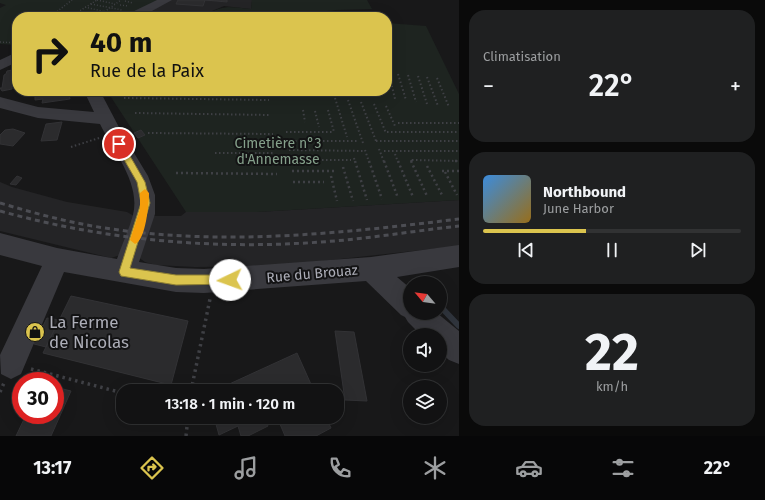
<!DOCTYPE html>
<html lang="fr">
<meta charset="utf-8">
<style>
body{margin:0;font-family:"Fira Sans",sans-serif;background:#1f2021;color:#f1f3f6;height:100vh;display:flex;flex-direction:column;font-size:15px;white-space:nowrap}
*{box-sizing:border-box;margin:0}
p{font-size:13px;color:#9c9ea0}
.icon{flex:none;width:22px;height:22px;fill:none;stroke:currentColor;stroke-width:2;stroke-linecap:round;stroke-linejoin:round}
.map{position:relative;flex:1;overflow:hidden}
.sheet{display:flex;flex-direction:column;gap:10px;padding:10px;background:#0a0a0a;width:306px}
.sheet>*{flex:none}
.guide{position:absolute;left:12px;top:12px;width:380px;height:84px;border-radius:16px;box-shadow:0 4px 16px #0002,0 0 0 1px #313233;background:#dbc44e;color:#111;overflow:hidden}
.needle{width:26px;rotate:299deg}
.tools{position:absolute;left:403px;top:276px;display:grid;gap:8px}
.tools a{display:grid;place-items:center;width:44px;height:44px;border-radius:50%;background:#121213;box-shadow:0 4px 16px #0002,0 0 0 1px #313233;font-size:20px}
.speed{position:absolute;left:12px;top:372px;display:flex;gap:8px;font-size:20px;font-weight:700;text-align:center}
.speed>*{display:grid;place-content:center;width:52px;height:52px;border-radius:50%;background:#121213;box-shadow:0 4px 16px #0002,0 0 0 1px #313233;line-height:1}
.speed .limit{border:6px solid #d22;background:#fff;color:#111}
.pin{position:absolute;display:grid;place-items:center;width:34px;height:34px;color:#fff;margin:-17px;border:2px solid #fff;border-radius:50%;box-shadow:0 1px 4px #0007}
.me{position:absolute;width:44px;margin:-22px;rotate:267deg;stroke-linejoin:round;filter:drop-shadow(0 0 3px #0008)}
.turn{display:flex;align-items:center;gap:14px;height:84px;padding:0 12px;font-size:18px}
.turn .icon{width:52px;height:52px;stroke-width:2.5}
.turn b{display:block;font-size:28px;line-height:34px}
.big{font-size:30px;font-weight:600;line-height:1.1}
.sheet .card{flex:1;display:flex;flex-direction:column;justify-content:center;gap:6px;min-width:0;padding:0 14px;border-radius:16px;background:#1f2021}
.sheet .dial{align-items:center;gap:0}
.dial b{font-size:52px;line-height:1}
.song{display:flex;align-items:center;gap:12px}
.cover{width:48px;height:48px;border-radius:6px;background:linear-gradient(135deg,hsl(210 70% 55%),hsl(40 70% 35%))}
.played{height:4px;border-radius:2px;background:linear-gradient(90deg,#dbc44e 40%,#313233 40%)}
.keys{display:flex;justify-content:space-around;direction:ltr}
.heat{display:flex;justify-content:space-between;align-items:center;font-size:22px;direction:ltr}
.trip{position:absolute;left:116px;top:384px;width:228px;height:40px;border-radius:16px;background:#121213;box-shadow:0 4px 16px #0002,0 0 0 1px #313233;font-weight:600;line-height:40px;text-align:center}
.dock{display:flex;height:64px;justify-content:space-around;align-items:center;background:#070708;color:#9c9ea0}
.dock .icon{width:28px;height:28px}
.dock .active{color:#dbc44e}
.dock b{font-size:18px;color:#f1f3f6}
main{display:flex;flex:1;min-height:0}
.map>svg:first-child{display:block}
</style>
<main>
<div class="map">
<svg width="459" height="436" viewBox="0 0 459 436">
<rect width="100%" height="100%" fill="#181819"/>
<path fill="#242426" d="M 160,0 L 252,0 L 251,9 L 224,6 L 212,11 L 204,17 L 140,16 Z
M 0,182 L 12,187 L 67,202 L 127,212 L 134,216 L 181,216 L 186,212 L 257,212 L 459,200 L 459,246 L 276,266 L 195,267 L 155,265 L 145,262 L 138,257 L 120,255 L 111,258 L 0,231 Z"/>
<path fill="#1e2420" d="M 0,0 L 160,0 L 122,17 L 17,17 L 17,45 L 0,44 L 0,8 L 6,5 L 0,3 Z
M 252,0 L 367,0 L 372,9 L 336,10 L 294,15 L 310,17 L 204,17 C 221,4 231,7 251,9 Z
M 387,23 L 426,26 L 459,94 L 459,200 L 257,212 L 186,212 L 107,91 L 387,91 Z"/>
<g fill="none" stroke-linecap="round" stroke-linejoin="round">
<path stroke="#2f343c" stroke-width="6" d="M 440,306 L 459,326"/>
</g>
<path fill="#2b2b2d" stroke="#323235" d="M 178,0 L 227,0 L 227,2 L 205,0 L 203,6 L 176,4 Z
M 167,13 L 190,14 L 189,17 L 165,17 Z
M 17,69 L 17,85 L 12,86 L 12,89 L 2,91 L 0,88 L 2,88 L 4,75 L 6,74 L 7,71 Z
M 35,91 L 71,91 L 71,94 L 69,95 L 70,99 L 42,103 L 43,99 L 35,100 Z
M 62,122 L 57,140 L 41,141 L 46,124 Z
M 13,129 L 25,133 L 13,146 L 0,144 L 0,135 L 5,130 Z
M 141,130 L 145,135 L 138,138 L 134,133 Z
M 17,176 L 22,178 L 16,185 L 10,184 Z
M 71,296 L 188,321 L 171,385 L 43,353 Z
M 47,318 L 59,320 L 46,347 L 34,344 Z
M 335,331 L 354,332 L 367,401 L 345,400 Z
M 297,353 L 314,391 L 214,391 Z
M 55,387 L 71,391 L 51,436 L 16,436 L 26,415 L 55,415 Z
M 214,417 L 264,417 L 268,426 L 248,436 L 241,436 L 238,426 L 219,435 Z
M 277,417 L 326,417 L 331,428 L 316,436 L 285,436 Z"/>
<g fill="none" stroke-linecap="round" stroke-linejoin="round">
<path stroke="#3f4045" stroke-width="1.5" stroke-dasharray="1 2" stroke-linecap="butt" d="M 97,0 L 115,4
M 125,1 L 133,3
M 91,4 L 122,10
M 120,5 L 128,6
M 85,7 L 118,15
M 79,12 L 102,17
M 50,17 L 72,0
M 70,17 L 97,0
M 97,17 L 121,0
M 113,17 L 120,15
M 260,17 L 264,14
M 0,42 L 17,43"/>
<path stroke="#3f4045" stroke-width="2" stroke-dasharray="1.5 2.5" stroke-linecap="butt" d="M 389,74 L 395,99
M 398,74 L 406,100
M 408,75 L 416,102
M 418,76 L 427,104
M 427,77 L 438,106
M 437,78 L 449,107
M 269,95 L 280,96
M 124,98 L 269,100
M 335,98 L 347,137
M 348,100 L 363,143
M 361,102 L 376,141
M 374,104 L 386,133
M 386,106 L 395,126
M 303,110 L 305,122
M 328,110 L 334,132
M 315,111 L 319,127
M 135,113 L 271,115
M 398,123 L 459,123
M 286,132 L 333,132
M 387,132 L 459,132
M 148,133 L 273,134
M 287,141 L 358,141
M 376,141 L 459,141
M 71,147 L 99,138
M 379,149 L 384,162
M 289,150 L 364,151
M 365,150 L 369,162
M 384,151 L 459,151
M 215,153 L 275,153
M 395,154 L 398,162
M 354,158 L 355,162
M 290,160 L 351,160
M 411,160 L 412,162
M 412,160 L 459,161"/>
<path stroke="#3f4045" stroke-width="2.5" stroke-dasharray="2 3" stroke-linecap="butt" d="M 355,161 L 367,200
M 369,161 L 382,199
M 384,161 L 398,198
M 398,161 L 413,197
M 411,161 L 427,196
M 455,161 L 459,161
M 427,166 L 442,195
M 343,167 L 353,201
M 292,171 L 337,171
M 442,171 L 459,171
M 445,172 L 457,195
M 176,173 L 277,174
M 331,176 L 337,201
M 293,182 L 324,182"/>
<path stroke="#3f4045" stroke-width="3.5" stroke-dasharray="2.5 4" stroke-linecap="butt" d="M 31,369 L 123,393
M 191,391 L 210,299
M 0,392 L 4,383
M 186,436 L 188,417"/>
<path fill="#39393e" fill-rule="evenodd" d="M 157,0 L 172,0 L 141,17 L 126,17 L 128,14 Z
M 17,52 L 17,62 L 0,70 L 0,60 Z
M 84,91 L 100,91 L 122,133 L 148,176 L 155,195 L 155,214 L 139,262 L 176,268 L 204,269 L 371,257 L 459,245 L 459,267 L 397,277 L 410,288 L 410,313 L 437,313 L 459,331 L 459,364 L 449,360 L 440,352 L 440,335 L 421,335 L 408,322 L 405,317 L 401,315 L 366,281 L 204,293 L 176,292 L 64,272 L 21,374 L 11,379 L 1,374 L 0,355 L 42,266 L 0,255 L 0,233 L 57,248 L 117,259 C 122,244 129,230 133,215 C 141,183 113,151 100,124 L 38,118 L 0,108 L 0,97 L 38,107 L 94,112 Z"/>
<path stroke="#4c4d53" stroke-width="3" stroke-dasharray="5 4" stroke-linecap="butt" d="M 0,203 C 37,214 74,224 112,229 C 227,246 344,233 459,219
M 0,211 C 105,240 212,250 321,242 C 367,239 413,231 459,226"/>
</g>
<path fill="#dbc44e" stroke="#8e7f33" d="M 119,141 L 122,142 L 145,182 L 150,203 L 130,268 L 176,275 L 230,275 L 233,276 L 235,280 L 233,284 L 176,285 L 121,276 L 119,272 L 141,203 L 137,182 L 115,144 Z"/>
<path fill="#f59e0b" d="M 145,189 L 149,193 C 149,203 146,240 135,244 L 130,240 L 140,209 L 140,193 Z"/>
<defs>
<g id="shop-disc" transform="scale(1)"><circle r="9.5" fill="#dbc44e" stroke="#131314"/><path d="M-5-2.5h2.3a2.7 3.5 0 0 1 5.4 0H5L5.5 6h-11ZM-1.5-2.5h3a1.5 2.3 0 0 0-3 0Z" fill="#111"/></g>
</defs>
<g fill-rule="evenodd">
<use href="#shop-disc" x="35" y="332"/>
</g>
<g text-anchor="middle" dominant-baseline="central" stroke-width="4" stroke-linejoin="round" paint-order="stroke">
<g font-size="14" fill="#85a08b" stroke="#131314">
<text x="278" y="143">Cimetière n°3<tspan x="278" dy="16">d'Annemasse</tspan></text>
</g>
<g font-size="14" fill="#acadb7" stroke="#131314">
<text transform="translate(312 274) rotate(-5)">Rue du Brouaz</text>
</g>
<g font-size="17" fill="#acadb7" stroke="#131314" text-anchor="start">
<text x="49" y="322">La Ferme<tspan x="49" dy="20">de Nicolas</tspan></text>
</g>
</g>
</svg>
<div class="tools">
<a><svg class="needle" viewBox="-14 -14 28 28"><path d="M0-13l5 13h-10z" fill="#e53935"/><path d="M0 13l5-13h-10z" fill="#9c9ea0"/></svg></a>
<a><svg class="icon" aria-label="sound" viewBox="0 0 24 24"><path d="M4 9h4l5-4v14l-5-4H4zM17 9q2 3 0 6"/></svg></a>
<a><svg class="icon" aria-label="layers" viewBox="0 0 24 24"><path d="M12 4l9 5-9 5-9-5zM3 14l9 5 9-5"/></svg></a>
</div>
<div class="speed"><div class="limit">30</div></div>
<div class="pin" style="left:119px;top:144px;background:#d93025"><svg class="icon" aria-label="arrive" viewBox="0 0 24 24"><path d="M6 21V4h12l-3 4 3 4H6"/></svg></div>
<svg class="me" style="left:230px;top:280px" viewBox="-20 -20 40 40"><circle r="19" fill="#fff"/><path d="M0-13L10 11 0 6-10 11z" fill="#dbc44e"/></svg>
<div class="trip">13:18 · 1 min · 120 m</div>
<div class="guide">
<div class="turn"><svg class="icon" aria-label="right" viewBox="0 0 24 24"><path d="M7 20v-9h11M14 6l5 5-5 5"/></svg><div><b>40 m</b>Rue de la Paix</div></div>
</div>
</div>
<section class="sheet">
<div class="card"><p>Climatisation</p>
<div class="heat"><a>−</a><b class="big">22°</b><a>+</a></div>
</div>
<div class="card">
<div class="song"><i class="cover"></i><div><b>Northbound</b><p>June Harbor</p></div></div>
<div class="played"></div>
<div class="keys"><svg class="icon" aria-label="previous" viewBox="0 0 24 24"><path d="M18 5L8 12l10 7zM5 5v14"/></svg><svg class="icon" aria-label="pause" viewBox="0 0 24 24"><path d="M8 5v14M16 5v14"/></svg><svg class="icon" aria-label="next" viewBox="0 0 24 24"><path d="M6 5l10 7-10 7zM19 5v14"/></svg></div>
</div>
<div class="card dial"><b>22</b><p>km/h</p></div>
</section>
</main>
<nav class="dock">
<b>13:17</b>
<svg class="icon active" aria-label="directions" viewBox="0 0 24 24"><path d="M12 3l9 9-9 9-9-9zM9 14v-3h6M13 9l2 2-2 2"/></svg>
<svg class="icon" aria-label="music" viewBox="0 0 24 24"><path d="M9 18V5l10-2v13"/><circle cx="6" cy="18" r="3"/><circle cx="16" cy="16" r="3"/></svg>
<svg class="icon" aria-label="phone" viewBox="0 0 24 24"><path d="M5 4h4l2 5-3 2q2 4 5 5l2-3 5 2v4C11 20 4 13 5 4z"/></svg>
<svg class="icon" aria-label="climate" viewBox="0 0 24 24"><path d="M12 3v18M4 7l16 10M4 17L20 7"/></svg>
<svg class="icon" aria-label="car" viewBox="0 0 24 24"><path d="M5 17H2v-5l4-1 3-4h7l3 4 3 1v5h-3M9 17h6M6 11h13"/><circle cx="7" cy="17" r="2"/><circle cx="17" cy="17" r="2"/></svg>
<svg class="icon" aria-label="filters" viewBox="0 0 24 24"><path d="M4 7h16M4 17h16"/><circle cx="9" cy="7" r="2"/><circle cx="15" cy="17" r="2"/></svg>
<b>22°</b>
</nav>
